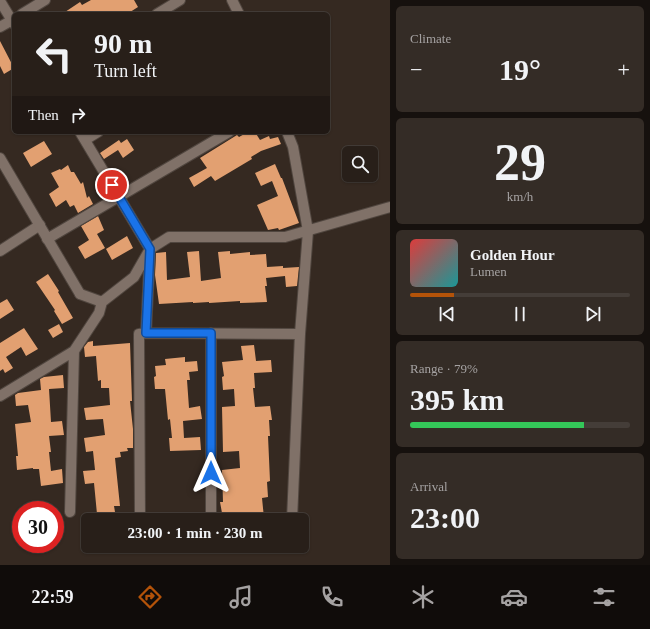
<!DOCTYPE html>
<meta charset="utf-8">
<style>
body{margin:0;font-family:"Times New Roman",serif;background:#342c26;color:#f1f3f6;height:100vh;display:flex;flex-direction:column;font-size:15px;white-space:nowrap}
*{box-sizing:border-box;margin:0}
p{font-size:13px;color:#a5a2a2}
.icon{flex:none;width:22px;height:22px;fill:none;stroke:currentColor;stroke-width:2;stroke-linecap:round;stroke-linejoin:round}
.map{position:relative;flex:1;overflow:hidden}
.side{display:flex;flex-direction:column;gap:6px;padding:6px;background:#16110e;width:260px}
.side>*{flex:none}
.banner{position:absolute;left:12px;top:12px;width:318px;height:122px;border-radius:6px;box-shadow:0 1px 3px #0004,0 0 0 1px #443d38;background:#281f19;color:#f1f3f6;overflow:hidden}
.fabs{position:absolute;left:342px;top:146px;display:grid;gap:8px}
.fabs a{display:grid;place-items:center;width:36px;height:36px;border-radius:6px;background:#281f19;box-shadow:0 1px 3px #0004,0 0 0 1px #443d38;font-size:20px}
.speed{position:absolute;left:12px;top:501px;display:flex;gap:8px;font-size:20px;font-weight:700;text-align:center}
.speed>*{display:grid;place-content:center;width:52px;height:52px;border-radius:50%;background:#281f19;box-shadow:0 1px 3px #0004,0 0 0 1px #443d38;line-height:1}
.speed .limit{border:6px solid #d22;background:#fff;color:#111}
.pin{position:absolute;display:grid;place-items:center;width:34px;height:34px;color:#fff;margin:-17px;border:2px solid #fff;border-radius:50%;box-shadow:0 1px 4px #0007}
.me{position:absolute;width:44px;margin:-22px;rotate:0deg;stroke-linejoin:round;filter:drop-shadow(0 0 3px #0008)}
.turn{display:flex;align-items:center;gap:14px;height:84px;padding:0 16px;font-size:18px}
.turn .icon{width:52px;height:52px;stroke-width:2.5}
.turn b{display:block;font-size:28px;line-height:34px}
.then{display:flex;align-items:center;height:38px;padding:0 16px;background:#0003;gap:8px;font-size:15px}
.big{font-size:30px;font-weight:600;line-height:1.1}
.side .tile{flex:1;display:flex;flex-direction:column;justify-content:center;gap:6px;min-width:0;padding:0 14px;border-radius:6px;background:#342c26}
.side .dial{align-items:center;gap:0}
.dial b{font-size:52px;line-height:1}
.song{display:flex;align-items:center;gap:12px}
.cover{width:48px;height:48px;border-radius:6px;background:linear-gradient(135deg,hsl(0 70% 55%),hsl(180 70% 35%))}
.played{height:4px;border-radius:2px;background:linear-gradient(90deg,#b45309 20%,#443d38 20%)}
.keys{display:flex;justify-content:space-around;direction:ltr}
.heat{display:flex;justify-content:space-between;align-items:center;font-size:22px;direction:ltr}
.charge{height:6px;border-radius:3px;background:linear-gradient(90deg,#34c759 79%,#443d38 0)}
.trip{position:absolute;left:81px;top:513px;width:228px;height:40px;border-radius:6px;background:#281f19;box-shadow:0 1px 3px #0004,0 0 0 1px #443d38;font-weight:600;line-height:40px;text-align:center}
.tabs{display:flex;height:64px;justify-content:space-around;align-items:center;background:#100c0a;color:#a5a2a2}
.tabs .icon{width:28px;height:28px}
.tabs .current{color:#b45309}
.tabs b{font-size:18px;color:#f1f3f6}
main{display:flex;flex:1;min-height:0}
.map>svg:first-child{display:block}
</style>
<main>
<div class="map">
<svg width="390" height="565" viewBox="0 0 390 565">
<rect width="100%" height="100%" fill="#352921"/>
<path fill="#e2a071" d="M 91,0 L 134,0 L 138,7 L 127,14 L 62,14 L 80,2 L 82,5 Z
M 0,41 L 14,68 L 4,74 L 0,66 Z
M 248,132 L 255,132 L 260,140 L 269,136 L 270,139 L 278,137 L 281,144 L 261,151 L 251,157 L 252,159 L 215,181 L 211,176 L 194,187 L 189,178 L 207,168 L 200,158 L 237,135 L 239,137 Z
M 127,139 L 134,150 L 123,158 L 118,150 L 104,159 L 100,153 L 119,140 L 121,143 Z
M 44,141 L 52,154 L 31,167 L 23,153 Z
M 275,164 L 281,178 L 282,178 L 299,223 L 279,230 L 278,228 L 268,230 L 257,205 L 278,196 L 272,181 L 261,186 L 255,173 Z
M 68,165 L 71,172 L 74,172 L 81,184 L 83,182 L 87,198 L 89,196 L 93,204 L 78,213 L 74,205 L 70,207 L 66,200 L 56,207 L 49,194 L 59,187 L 51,173 L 60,169 L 61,170 Z
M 98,216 L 104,230 L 97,234 L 105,248 L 85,259 L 78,247 L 89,240 L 81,226 Z
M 127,236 L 133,248 L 112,260 L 106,249 Z
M 199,251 L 201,281 L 221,278 L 218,252 L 230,251 L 230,254 L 250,252 L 250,255 L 266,254 L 267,267 L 283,266 L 283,268 L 299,267 L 297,286 L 286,287 L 285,276 L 266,278 L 267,286 L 265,286 L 267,302 L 240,303 L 240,301 L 209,303 L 209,302 L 193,303 L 193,302 L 159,304 L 155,275 L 156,253 L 166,252 L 167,280 L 190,277 L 187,252 Z
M 48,274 L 59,291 L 58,292 L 73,318 L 62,324 L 54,311 L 55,310 L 36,282 Z
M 7,299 L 14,310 L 0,319 L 0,303 Z
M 59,324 L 63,332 L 53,338 L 48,330 Z
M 24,328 L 38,349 L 26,356 L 21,347 L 6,357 L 13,368 L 5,373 L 3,369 L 0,371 L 0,343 Z
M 93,341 L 93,346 L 130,343 L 132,401 L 130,401 L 133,429 L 133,448 L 127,448 L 128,451 L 120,452 L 121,457 L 115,458 L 120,506 L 114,506 L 115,512 L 97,514 L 94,483 L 85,484 L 83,471 L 95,470 L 93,451 L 86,452 L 84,438 L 105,435 L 103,419 L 86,420 L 84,408 L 110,405 L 109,388 L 101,388 L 101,380 L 98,381 L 96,356 L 85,357 L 84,347 L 88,342 Z
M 254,345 L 256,361 L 271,360 L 272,372 L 254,373 L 255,388 L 253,388 L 255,407 L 270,406 L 272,420 L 269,420 L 270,436 L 268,436 L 270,481 L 267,482 L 268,497 L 262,498 L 264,518 L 248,519 L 248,513 L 238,514 L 238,512 L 222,513 L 220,502 L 223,502 L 222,470 L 240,468 L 239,451 L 223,452 L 222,407 L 235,406 L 234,389 L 223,390 L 222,377 L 224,376 L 222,362 L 243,360 L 241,346 Z
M 185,357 L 185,362 L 197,361 L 198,371 L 189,372 L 190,380 L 187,380 L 189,408 L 200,406 L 202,419 L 183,421 L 184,438 L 200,437 L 201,450 L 170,451 L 169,438 L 172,438 L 170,419 L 168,420 L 165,389 L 155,389 L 154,377 L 156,376 L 155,366 L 166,365 L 165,359 Z
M 63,375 L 64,388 L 49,389 L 51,422 L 62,421 L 64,435 L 49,436 L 51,452 L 49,452 L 51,471 L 62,469 L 63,483 L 41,486 L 39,469 L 33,469 L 33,468 L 17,470 L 16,456 L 18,456 L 15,424 L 31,422 L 28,405 L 16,406 L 15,395 L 18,393 L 41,390 L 40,379 L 44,377 Z"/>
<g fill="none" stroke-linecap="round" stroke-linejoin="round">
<g stroke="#50463f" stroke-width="12">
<path id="street" d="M 232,0 L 239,14
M 0,1 L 14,24
M 22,14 L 45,0
M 157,14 L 180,0
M 0,27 L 14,19
M 80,132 L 150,249 L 146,333 L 139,334 L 140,520
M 287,132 L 293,147 L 308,231 L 300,334 L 292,520
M 85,140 L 98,132
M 47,239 L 229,132
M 0,251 L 40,225
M 80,294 L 102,302 L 134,277 L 150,249 L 169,237 L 285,237 L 390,207
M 146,333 L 300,334
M 0,396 L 74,351
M 70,512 L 74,351 L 99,313 L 102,302
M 211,520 L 211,333"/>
</g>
<g stroke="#50463f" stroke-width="12">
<path id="secondary" d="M 0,158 L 80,294"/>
</g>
<use href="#street" stroke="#807168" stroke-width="10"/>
<use href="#secondary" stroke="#807168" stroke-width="10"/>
</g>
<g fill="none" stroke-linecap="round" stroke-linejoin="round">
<g stroke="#114b97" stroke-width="10">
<path id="route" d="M 112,185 L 150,249 L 146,333 L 211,333 L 211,473"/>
</g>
<use href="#route" stroke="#1a73e8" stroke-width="7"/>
</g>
</svg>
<div class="fabs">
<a><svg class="icon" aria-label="search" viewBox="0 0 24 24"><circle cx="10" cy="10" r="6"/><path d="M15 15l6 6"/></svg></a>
</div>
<div class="speed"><div class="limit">30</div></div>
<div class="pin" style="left:112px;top:185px;background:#d93025"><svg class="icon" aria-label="arrive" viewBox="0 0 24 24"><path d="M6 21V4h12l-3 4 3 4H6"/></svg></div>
<svg class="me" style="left:211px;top:473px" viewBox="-20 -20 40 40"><path d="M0-17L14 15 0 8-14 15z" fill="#1a73e8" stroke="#fff" stroke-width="4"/></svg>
<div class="trip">23:00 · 1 min · 230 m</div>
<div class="banner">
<div class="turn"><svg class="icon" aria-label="left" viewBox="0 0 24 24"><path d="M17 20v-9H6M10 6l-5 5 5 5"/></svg><div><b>90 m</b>Turn left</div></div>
<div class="then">Then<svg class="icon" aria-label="right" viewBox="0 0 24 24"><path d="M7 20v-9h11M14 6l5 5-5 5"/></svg></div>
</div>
</div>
<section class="side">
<div class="tile"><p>Climate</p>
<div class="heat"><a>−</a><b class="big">19°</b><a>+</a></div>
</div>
<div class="tile dial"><b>29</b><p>km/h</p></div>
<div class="tile">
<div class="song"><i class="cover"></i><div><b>Golden Hour</b><p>Lumen</p></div></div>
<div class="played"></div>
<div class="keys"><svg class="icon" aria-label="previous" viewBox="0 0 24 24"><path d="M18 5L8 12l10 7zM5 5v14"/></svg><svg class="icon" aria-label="pause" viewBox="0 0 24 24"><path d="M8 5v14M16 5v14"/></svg><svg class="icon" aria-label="next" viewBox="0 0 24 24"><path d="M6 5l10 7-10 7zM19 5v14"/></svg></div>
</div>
<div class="tile"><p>Range · 79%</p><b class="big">395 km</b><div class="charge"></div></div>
<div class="tile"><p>Arrival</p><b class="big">23:00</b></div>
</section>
</main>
<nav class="tabs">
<b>22:59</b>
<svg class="icon current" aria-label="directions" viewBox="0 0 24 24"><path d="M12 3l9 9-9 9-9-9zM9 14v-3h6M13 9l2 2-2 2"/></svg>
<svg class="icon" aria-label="music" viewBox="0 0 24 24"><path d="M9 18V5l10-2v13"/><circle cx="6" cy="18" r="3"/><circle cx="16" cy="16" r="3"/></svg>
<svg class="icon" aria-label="phone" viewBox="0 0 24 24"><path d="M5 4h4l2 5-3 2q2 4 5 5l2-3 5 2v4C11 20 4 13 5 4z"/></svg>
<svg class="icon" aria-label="climate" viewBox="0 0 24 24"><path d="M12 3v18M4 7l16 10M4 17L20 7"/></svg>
<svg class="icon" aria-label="car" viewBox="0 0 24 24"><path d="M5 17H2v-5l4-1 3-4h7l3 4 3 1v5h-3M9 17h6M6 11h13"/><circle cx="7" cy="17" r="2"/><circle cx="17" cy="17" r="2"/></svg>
<svg class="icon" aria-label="filters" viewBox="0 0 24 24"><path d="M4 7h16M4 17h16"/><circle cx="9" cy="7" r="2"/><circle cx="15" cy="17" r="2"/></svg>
</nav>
